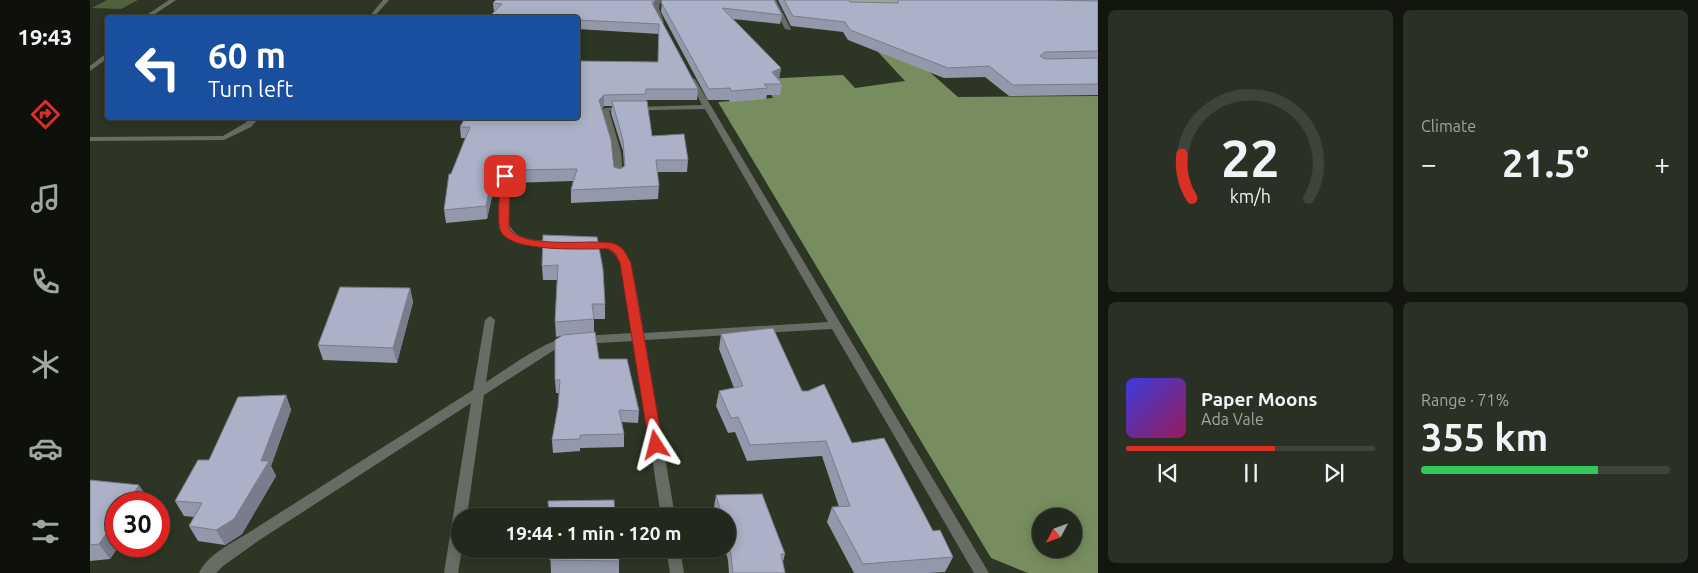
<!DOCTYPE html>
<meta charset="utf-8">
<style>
body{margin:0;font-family:Ubuntu,sans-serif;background:#2a3024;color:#f1f3f6;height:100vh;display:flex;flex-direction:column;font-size:19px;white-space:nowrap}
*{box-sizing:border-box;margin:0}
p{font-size:16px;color:#a2a6a3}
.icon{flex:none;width:28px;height:28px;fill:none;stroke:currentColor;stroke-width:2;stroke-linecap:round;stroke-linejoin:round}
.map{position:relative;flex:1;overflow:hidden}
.sheet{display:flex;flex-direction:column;gap:10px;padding:10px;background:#13160f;width:600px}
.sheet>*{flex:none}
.banner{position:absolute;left:15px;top:15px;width:475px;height:105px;border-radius:5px;box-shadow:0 2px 12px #0003,0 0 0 1px #3f443a;background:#1a4fa0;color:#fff;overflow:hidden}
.needle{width:32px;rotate:229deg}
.controls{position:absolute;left:942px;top:508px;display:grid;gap:10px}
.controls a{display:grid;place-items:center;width:50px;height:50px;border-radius:50%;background:#22281b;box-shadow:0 2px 12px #0003,0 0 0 1px #3f443a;font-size:25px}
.speed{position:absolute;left:15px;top:492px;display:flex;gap:10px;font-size:25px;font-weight:700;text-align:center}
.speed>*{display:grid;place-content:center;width:65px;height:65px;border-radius:50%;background:#22281b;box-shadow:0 2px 12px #0003,0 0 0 1px #3f443a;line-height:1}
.speed .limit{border:8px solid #d22;background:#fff;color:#111}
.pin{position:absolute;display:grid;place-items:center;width:42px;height:42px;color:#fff;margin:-21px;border-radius:10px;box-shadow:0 2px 8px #0006}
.me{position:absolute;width:55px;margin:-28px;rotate:351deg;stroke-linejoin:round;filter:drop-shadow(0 0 4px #0008)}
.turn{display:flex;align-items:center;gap:18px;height:105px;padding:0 20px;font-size:22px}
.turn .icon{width:65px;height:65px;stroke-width:2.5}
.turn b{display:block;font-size:35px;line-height:42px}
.big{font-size:38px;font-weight:700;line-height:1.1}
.sheet .widget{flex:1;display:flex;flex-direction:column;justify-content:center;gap:8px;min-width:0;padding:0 18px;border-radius:8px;background:#2a3024}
.sheet .dial{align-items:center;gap:0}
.dial svg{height:130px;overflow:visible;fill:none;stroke:#3f443a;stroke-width:7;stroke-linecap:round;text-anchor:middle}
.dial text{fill:#f1f3f6;stroke:none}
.song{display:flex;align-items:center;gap:15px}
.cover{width:60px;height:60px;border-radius:8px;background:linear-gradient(135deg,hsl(240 70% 55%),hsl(330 70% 35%))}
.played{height:5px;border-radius:2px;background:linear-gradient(90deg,#d93025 60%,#3f443a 60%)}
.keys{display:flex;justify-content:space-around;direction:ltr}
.heat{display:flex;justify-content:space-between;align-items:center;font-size:28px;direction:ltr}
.charge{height:8px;border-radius:4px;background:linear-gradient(90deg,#34c759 71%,#3f443a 0)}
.sheet .tiles{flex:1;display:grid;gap:10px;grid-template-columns:repeat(2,1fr)}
.trip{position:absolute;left:361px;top:508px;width:285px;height:50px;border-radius:25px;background:#22281b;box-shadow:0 2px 12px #0003,0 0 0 1px #3f443a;font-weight:700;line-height:50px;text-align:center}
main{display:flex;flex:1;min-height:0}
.menu{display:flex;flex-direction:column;width:90px;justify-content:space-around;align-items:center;background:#0e100b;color:#a2a6a3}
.menu .icon{width:35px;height:35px}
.menu .on{color:#d93025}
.menu b{font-size:22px;color:#f1f3f6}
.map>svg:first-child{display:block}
</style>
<main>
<nav class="menu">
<b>19:43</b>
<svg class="icon on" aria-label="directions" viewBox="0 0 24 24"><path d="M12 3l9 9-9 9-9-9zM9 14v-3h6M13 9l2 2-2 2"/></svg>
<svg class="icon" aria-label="music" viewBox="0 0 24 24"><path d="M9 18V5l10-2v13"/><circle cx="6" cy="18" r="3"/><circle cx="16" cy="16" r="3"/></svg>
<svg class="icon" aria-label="phone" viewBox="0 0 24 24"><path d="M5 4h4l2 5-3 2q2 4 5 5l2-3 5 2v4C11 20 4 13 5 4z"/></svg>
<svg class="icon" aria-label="climate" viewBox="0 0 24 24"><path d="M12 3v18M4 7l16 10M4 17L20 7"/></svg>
<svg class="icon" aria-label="car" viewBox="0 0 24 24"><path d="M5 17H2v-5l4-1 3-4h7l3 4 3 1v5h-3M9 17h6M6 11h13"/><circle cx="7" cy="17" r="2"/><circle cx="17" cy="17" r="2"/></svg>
<svg class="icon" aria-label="filters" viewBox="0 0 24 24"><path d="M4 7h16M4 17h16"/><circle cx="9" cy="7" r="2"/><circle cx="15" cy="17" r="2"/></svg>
</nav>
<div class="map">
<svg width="1008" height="573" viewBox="0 0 1008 573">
<rect width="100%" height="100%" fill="#2d3524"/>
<path fill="#50613c" d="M 17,0 L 48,0 L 31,9 L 2,8 Z"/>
<path fill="#778c5f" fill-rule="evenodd" d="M 788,52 L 817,52 L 868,97 L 1008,96 L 1008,573 L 938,573 L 901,558 L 628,102 L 683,98 L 672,79 L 753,75 L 765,88 L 815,81 ZM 951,516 L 984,516 L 984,549 L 951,549 Z"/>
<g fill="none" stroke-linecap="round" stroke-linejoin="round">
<path fill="#686c64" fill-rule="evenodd" d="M 79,0 L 86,0 L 59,18 L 52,18 Z
M 680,0 L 686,0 L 701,29 L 700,30 L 695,29 Z
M 18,52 L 18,58 L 0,71 L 0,66 Z"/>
<path fill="#686c64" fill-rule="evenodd" d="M 293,0 L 299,0 L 283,18 L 278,18 Z
M 565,0 L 571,0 L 569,8 L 574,23 L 570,23 L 563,8 Z
M 600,78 L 605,79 L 899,573 L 884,573 L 742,329 L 555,340 L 585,516 L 571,516 L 544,341 L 492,344 L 488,343 L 487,340 L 488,337 L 492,336 L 543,333 L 530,263 C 516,235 505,257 489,245 L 491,243 C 502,241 524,240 532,249 C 544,261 550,314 554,333 L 738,322 L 615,109 L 519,111 L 531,152 L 533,178 L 529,180 L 525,178 L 523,152 L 511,111 L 514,108 L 612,105 L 599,79 Z
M 161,118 L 169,118 L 161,127 L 134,140 L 0,141 L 0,137 L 133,136 L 155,123 Z
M 412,174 L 415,174 L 419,176 C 417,206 407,237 447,240 C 454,241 464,239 470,244 L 468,246 C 460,248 449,246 441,245 C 410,239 407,227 409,198 C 410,190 409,181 412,174 Z
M 400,316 L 405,320 L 396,382 C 412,372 466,333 482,337 L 483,340 L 482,343 L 469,347 L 394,395 L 377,516 L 370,516 L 370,549 L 372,549 L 368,573 L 354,573 L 381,403 L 168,541 L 133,566 L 126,573 L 109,573 C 117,555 142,543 158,533 L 383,390 L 395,320 Z
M 576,549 L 590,549 L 594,573 L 580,573 Z"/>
<path fill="#9da595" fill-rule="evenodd" d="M 746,0 L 821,0 L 826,2 L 823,4 L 749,2 Z"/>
</g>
<path fill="#9398aa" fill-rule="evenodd" d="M 406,0 L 565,0 L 563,6 L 608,89 L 607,100 L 556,100 L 562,136 L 598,160 L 597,172 L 567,172 L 569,186 L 568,199 L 481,203 L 481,190 L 483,181 L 420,183 L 420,175 L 412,172 L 408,183 L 405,183 L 397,219 L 356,223 L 354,210 L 361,174 L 375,138 L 371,138 L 370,127 L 488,61 L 568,62 L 569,34 L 488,29 L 488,18 L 401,18 L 401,15 L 404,12 L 403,3 ZM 514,106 L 522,106 L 521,113 L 533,151 L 534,166 L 530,169 L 524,167 L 512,109 Z
M 572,0 L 692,15 L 690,24 L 643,19 L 691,68 L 689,79 L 688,79 L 692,84 L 690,95 L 677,95 L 676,99 L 640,102 L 639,100 L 618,100 L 571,12 Z
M 688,0 L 759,0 L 760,2 L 807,3 L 808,0 L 1008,0 L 1008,95 L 919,96 L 895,77 L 854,78 L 758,40 L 753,32 L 701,26 Z
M 453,235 L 515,304 L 515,319 L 504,319 L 504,332 L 509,359 L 549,411 L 548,423 L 532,422 L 534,434 L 534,447 L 490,448 L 490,451 L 463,453 L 462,440 L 468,407 L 469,393 L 466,393 L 465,380 L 471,336 L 466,337 L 465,322 L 467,280 L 453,280 L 452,266 Z
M 320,288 L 323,302 L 307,363 L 233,360 L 228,345 Z
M 631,334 L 712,391 L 762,443 L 843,531 L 863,557 L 855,572 L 838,573 L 764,573 L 737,522 L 742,507 L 749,507 L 732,456 L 657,461 L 645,432 L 638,433 L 626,406 L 629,391 L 644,388 L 629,349 Z
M 196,395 L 201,410 L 181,466 L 186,476 L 152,534 L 135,545 L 108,541 L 99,526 L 104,517 L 94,516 L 85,501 L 119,460 Z
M 0,480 L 59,500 L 20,559 L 0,561 Z
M 626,495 L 695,554 L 693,562 L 695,573 L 639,573 L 638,560 L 635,549 L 638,549 L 638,516 L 626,516 L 624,507 Z
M 460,549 L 529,561 L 529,573 L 461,573 Z"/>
<path fill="#787c8b" d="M 691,68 L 689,79 L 681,83 L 682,72 Z
M 514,95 L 514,106 L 509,112 L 509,100 Z
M 411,160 L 412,172 L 408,183 L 407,171 Z
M 403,171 L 405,183 L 397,219 L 396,206 Z
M 320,288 L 323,302 L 307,363 L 303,348 Z
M 196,395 L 201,410 L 181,466 L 186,476 L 152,534 L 135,545 L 126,530 L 171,461 Z
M 49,485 L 59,500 L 57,504 L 37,504 Z
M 26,519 L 26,546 L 29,546 L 20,559 L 9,544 Z"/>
<path fill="#abb1c6" stroke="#787c8b" d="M 406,0 L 563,0 L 562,3 L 608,89 L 556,89 L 556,94 L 514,95 L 509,100 L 521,140 L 524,167 L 530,169 L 535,166 L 533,140 L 522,101 L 557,101 L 562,136 L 594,134 L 598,160 L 566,160 L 569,186 L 481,190 L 487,169 L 419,170 L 420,163 L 411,160 L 407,171 L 403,171 L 396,206 L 354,210 L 359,174 L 361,174 L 380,127 L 370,127 L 375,118 L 488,118 L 488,61 L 568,62 L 569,24 L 488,20 L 488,18 L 446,18 L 401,15 L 412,4 L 403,3 Z
M 572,0 L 684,0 L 692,15 L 632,8 L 691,68 L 682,72 L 692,84 L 674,84 L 678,88 L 641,91 L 640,88 L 619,89 L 571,2 Z
M 694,0 L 759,0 L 760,2 L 808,3 L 808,0 L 954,0 L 1008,1 L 1008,51 L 955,52 L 950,56 L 955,59 L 1008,58 L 1008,84 L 923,85 L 899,66 L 858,68 L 760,30 L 755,22 L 703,16 Z
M 453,235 L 507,237 L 513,269 L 515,304 L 502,304 L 504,319 L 465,322 L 468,265 L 452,266 Z
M 250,287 L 320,288 L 303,348 L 228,345 Z
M 683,328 L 712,391 L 718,391 L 734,384 L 762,443 L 794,438 L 843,531 L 850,530 L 863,557 L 773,564 L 742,507 L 760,506 L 736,441 L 660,445 L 648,417 L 641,418 L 629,391 L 653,386 L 631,334 Z
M 505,332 L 509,359 L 537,359 L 549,411 L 529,410 L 534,434 L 490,435 L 490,439 L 462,440 L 468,407 L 470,380 L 465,380 L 465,340 L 473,335 Z
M 196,395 L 171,461 L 179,461 L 144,519 L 126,530 L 99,526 L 112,503 L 85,501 L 108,460 L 119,460 L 148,397 Z
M 0,480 L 49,485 L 37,504 L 26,504 L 26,519 L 9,544 L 0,545 Z
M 672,494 L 695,554 L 691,554 L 695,573 L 643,573 L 640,548 L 638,538 L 638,516 L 632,516 L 626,495 Z
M 524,500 L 525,516 L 459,516 L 458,501 Z
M 460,549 L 528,549 L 529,561 L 460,560 Z"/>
<path fill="#d93025" stroke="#8d1f18" d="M 415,173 L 420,176 L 419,229 C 431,246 485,242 505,242 C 512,243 521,241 527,245 C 535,249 537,256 541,263 L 573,445 L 571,449 L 566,450 L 561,449 L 559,445 L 530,263 L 525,253 L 519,249 C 496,248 419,254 410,230 C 407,221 410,187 411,176 Z"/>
</svg>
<div class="controls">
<a><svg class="needle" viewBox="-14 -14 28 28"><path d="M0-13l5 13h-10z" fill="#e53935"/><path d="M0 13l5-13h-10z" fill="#a2a6a3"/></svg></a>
</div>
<div class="speed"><div class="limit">30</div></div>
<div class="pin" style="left:415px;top:176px;background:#d93025"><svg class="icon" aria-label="arrive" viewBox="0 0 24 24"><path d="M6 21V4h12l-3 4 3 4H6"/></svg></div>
<svg class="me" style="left:566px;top:445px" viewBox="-20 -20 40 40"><path d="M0-17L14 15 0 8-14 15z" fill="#d93025" stroke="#fff" stroke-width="4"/></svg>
<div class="trip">19:44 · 1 min · 120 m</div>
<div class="banner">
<div class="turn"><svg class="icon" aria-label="left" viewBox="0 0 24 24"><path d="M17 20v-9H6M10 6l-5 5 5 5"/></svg><div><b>60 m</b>Turn left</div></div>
</div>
</div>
<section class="sheet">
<div class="tiles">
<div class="widget dial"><svg viewBox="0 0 100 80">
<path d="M14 69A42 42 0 1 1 86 69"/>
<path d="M14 69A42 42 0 0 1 8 42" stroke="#d93025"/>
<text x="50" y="56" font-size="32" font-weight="700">22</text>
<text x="50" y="72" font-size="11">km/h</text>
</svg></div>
<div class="widget"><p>Climate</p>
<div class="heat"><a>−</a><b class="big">21.5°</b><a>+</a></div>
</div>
<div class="widget">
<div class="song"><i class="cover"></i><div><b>Paper Moons</b><p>Ada Vale</p></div></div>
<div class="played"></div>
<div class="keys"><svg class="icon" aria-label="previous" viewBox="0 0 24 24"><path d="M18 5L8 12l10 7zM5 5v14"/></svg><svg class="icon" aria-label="pause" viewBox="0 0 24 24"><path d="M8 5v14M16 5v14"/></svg><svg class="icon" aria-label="next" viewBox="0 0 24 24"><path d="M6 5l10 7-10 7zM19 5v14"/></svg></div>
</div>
<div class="widget"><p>Range · 71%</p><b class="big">355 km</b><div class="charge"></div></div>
</div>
</section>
</main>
